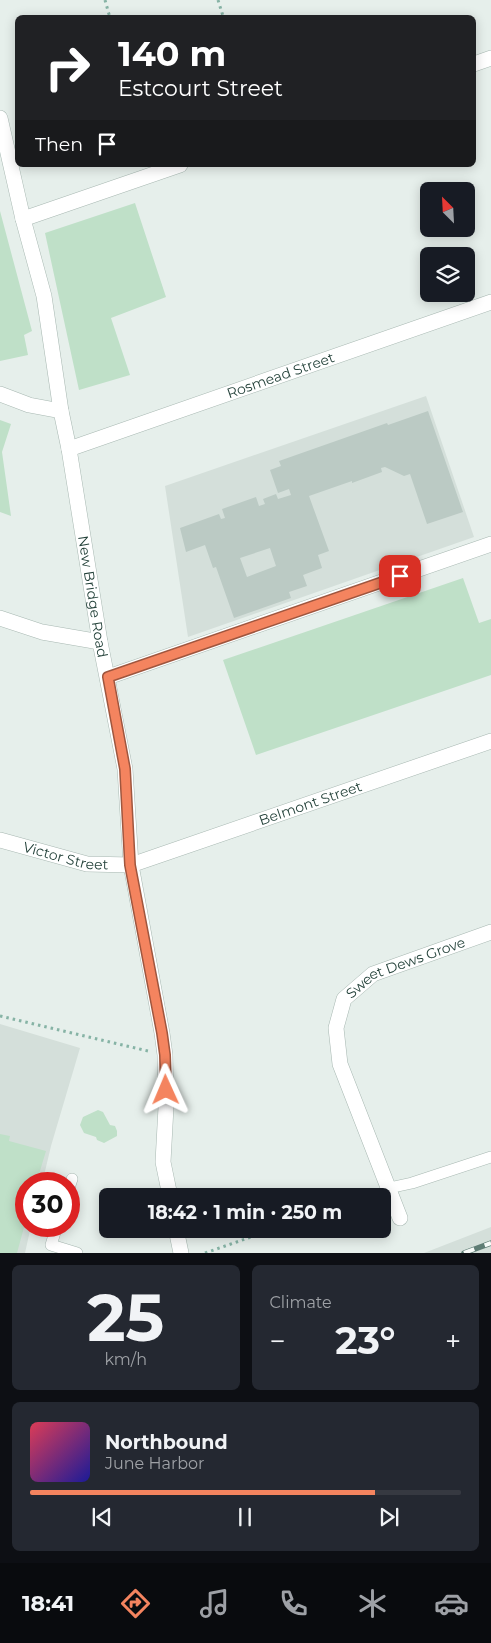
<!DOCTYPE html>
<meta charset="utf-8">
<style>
body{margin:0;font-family:Montserrat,sans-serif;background:#242831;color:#f1f3f6;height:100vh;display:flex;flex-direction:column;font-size:19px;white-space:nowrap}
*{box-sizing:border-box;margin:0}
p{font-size:16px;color:#9ea1a6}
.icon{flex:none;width:28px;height:28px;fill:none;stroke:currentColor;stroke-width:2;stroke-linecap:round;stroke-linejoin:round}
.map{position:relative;height:1253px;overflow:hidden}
.panel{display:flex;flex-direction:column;gap:12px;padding:12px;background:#0d0f14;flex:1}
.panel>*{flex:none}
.top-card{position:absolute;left:15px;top:15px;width:461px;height:152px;border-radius:8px;box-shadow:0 2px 12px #0003;background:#202124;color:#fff;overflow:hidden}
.needle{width:32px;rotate:336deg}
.tools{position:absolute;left:420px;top:182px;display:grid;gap:10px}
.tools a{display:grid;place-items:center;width:55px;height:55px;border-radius:8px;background:#171b24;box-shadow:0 2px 12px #0003;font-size:25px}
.speed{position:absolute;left:15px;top:1172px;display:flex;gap:10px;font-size:25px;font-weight:700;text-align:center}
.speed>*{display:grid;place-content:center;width:65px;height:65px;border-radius:50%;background:#171b24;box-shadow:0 2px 12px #0003;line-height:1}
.speed .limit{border:8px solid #d22;background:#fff;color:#111}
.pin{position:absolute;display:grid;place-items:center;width:42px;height:42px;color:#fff;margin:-21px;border-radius:10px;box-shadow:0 2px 8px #0006}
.me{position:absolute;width:55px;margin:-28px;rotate:359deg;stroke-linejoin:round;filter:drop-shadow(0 0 4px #0008)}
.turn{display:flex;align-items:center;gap:18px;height:105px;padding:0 20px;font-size:22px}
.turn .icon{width:65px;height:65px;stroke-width:2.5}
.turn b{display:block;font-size:35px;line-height:42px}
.then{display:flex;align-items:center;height:48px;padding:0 20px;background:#0003;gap:10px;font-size:19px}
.big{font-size:38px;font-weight:700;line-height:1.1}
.panel .tile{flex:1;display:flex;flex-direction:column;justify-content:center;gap:8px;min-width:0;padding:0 18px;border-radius:8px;background:#242831}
.panel .dial{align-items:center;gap:0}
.dial b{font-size:65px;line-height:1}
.song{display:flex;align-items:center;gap:15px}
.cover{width:60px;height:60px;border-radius:8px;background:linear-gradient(135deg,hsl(350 70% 55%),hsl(240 70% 35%))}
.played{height:5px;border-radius:2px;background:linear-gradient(90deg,#f4845f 80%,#363941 80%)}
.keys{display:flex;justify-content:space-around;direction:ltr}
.heat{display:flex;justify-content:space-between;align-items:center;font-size:28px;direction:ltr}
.panel .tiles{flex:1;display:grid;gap:12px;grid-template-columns:1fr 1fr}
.tile:last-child{grid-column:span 2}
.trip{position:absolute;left:99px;top:1188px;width:292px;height:50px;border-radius:8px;background:#171b24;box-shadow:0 2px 12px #0003;font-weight:700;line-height:50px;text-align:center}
.tab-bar{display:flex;height:80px;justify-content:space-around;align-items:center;background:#090b0e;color:#9ea1a6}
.tab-bar .icon{width:35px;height:35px}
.tab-bar .current{color:#f4845f}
.tab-bar b{font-size:22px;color:#f1f3f6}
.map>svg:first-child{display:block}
</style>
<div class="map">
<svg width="491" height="1253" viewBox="0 0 491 1253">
<rect width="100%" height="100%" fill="#e6efeb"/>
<path fill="#d4dfda" d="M 426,396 L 474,537 L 188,637 L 165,486 Z
M 0,1024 L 80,1048 L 51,1146 L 42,1184 L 26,1184 L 26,1226 L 31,1226 L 25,1253 L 0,1253 Z
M 491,1227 L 491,1253 L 424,1253 Z"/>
<path fill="#bfe0c8" d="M 135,203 L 166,297 L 111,318 L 130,375 L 79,390 L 45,233 Z
M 0,211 L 32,331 L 24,335 L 28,355 L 0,361 Z
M 0,420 L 11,424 L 2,452 L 11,516 L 0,512 Z
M 463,578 L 479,623 L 491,619 L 491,675 L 256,755 L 223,660 Z
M 98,1110 L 103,1112 L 110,1125 L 115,1126 L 117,1131 L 117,1136 L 104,1143 L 97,1140 L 96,1137 L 84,1133 L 80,1125 L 83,1117 Z
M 0,1134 L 10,1136 L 9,1141 L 46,1151 L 36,1184 L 26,1184 L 26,1220 L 17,1253 L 0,1253 Z"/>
<path fill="#bbcac4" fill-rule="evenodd" d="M 428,411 L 463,512 L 427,524 L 410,474 L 404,476 L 385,467 L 381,468 L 382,472 L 352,483 L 352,481 L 309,496 L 329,551 L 318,555 L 322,568 L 303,575 L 307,586 L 289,592 L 291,598 L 234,618 L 216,567 L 213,568 L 205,545 L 186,552 L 180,528 L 219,514 L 221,519 L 225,518 L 222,509 L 256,497 L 259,506 L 265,504 L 263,499 L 276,494 L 278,499 L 291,495 L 289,489 L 278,493 L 270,470 L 281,466 L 279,461 L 387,423 L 388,425 ZM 270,548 L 276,566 L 247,577 L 240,558 Z"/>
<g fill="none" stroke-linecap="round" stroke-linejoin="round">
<g stroke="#a8b8b2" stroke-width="12">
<path id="lane" d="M 69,1188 L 72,1179
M 389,1188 L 412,1183 L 491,1157
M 57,1226 L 51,1245 L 77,1253"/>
</g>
<g stroke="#a8b8b2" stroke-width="16">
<g id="street">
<path d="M 474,64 L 491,58"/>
<path id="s1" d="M 0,118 L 23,219 L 44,296 L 61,411 L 69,449 L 100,642 L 125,769 L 131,865 L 162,1033 L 165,1055 L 166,1107 L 163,1162 L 170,1196"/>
<path d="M 23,219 L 180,165"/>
<path d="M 0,394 L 29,405 L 61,411"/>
<path id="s2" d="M 69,449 L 491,302"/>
<path d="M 0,618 L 42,632 L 100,642"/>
<path d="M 108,677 L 491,544"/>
<path id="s3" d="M 0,840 L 87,864 L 131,865 L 491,741"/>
<path id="s4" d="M 400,1218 L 340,1064 L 336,1028 L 344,999 L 373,974 L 491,932"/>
<path d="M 176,1229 L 181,1253"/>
</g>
</g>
<path stroke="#86b3a5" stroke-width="3" stroke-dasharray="2.5 4" stroke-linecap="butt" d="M 105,0 L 110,18
M 218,0 L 223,16
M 0,1016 L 148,1051
M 205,1253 L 274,1229"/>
<use href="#lane" stroke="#fff" stroke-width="11"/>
<use href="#street" stroke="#fff" stroke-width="15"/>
<g stroke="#5f7d75" stroke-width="5.5">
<path id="rail" d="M 464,1253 L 491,1243"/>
</g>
<use href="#rail" stroke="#f7fbf9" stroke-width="4" stroke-dasharray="11" stroke-linecap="butt"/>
</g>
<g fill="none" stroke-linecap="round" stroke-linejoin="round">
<g stroke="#9f563e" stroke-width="12">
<path id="route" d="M 166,1090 L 165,1055 L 162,1033 L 130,865 L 125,769 L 108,677 L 400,576"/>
</g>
<use href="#route" stroke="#f4845f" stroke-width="9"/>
</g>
<g text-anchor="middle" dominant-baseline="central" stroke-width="4" stroke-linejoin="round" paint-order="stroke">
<g font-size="14" fill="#24423a" stroke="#f7fbf9">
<text stroke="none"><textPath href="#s2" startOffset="224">Rosmead Street</textPath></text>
<text stroke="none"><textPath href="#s1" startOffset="488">New Bridge Road</textPath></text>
<text stroke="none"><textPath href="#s3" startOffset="324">Belmont Street</textPath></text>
<text stroke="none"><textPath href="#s3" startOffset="68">Victor Street</textPath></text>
<text stroke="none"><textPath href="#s4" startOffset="302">Sweet Dews Grove</textPath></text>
</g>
</g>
</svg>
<div class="tools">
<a><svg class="needle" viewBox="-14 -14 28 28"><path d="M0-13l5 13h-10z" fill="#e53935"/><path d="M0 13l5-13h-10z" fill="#9ea1a6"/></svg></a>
<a><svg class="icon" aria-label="layers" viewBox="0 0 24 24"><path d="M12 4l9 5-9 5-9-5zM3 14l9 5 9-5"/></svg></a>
</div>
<div class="speed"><div class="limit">30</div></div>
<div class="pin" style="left:400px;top:576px;background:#d93025"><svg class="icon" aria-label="arrive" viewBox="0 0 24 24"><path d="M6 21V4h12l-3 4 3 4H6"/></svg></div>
<svg class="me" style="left:166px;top:1090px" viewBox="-20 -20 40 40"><path d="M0-17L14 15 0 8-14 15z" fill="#f4845f" stroke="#fff" stroke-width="4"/></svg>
<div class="trip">18:42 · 1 min · 250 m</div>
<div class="top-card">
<div class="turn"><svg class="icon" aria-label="right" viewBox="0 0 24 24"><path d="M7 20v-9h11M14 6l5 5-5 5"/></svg><div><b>140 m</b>Estcourt Street</div></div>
<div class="then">Then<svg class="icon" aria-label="arrive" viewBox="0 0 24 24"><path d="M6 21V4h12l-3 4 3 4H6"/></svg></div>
</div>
</div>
<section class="panel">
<div class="tiles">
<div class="tile dial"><b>25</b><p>km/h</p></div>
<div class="tile"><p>Climate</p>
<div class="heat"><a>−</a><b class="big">23°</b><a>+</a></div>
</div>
<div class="tile">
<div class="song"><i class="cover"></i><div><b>Northbound</b><p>June Harbor</p></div></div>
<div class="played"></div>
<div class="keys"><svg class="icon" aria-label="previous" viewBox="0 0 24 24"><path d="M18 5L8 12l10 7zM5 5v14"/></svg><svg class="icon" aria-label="pause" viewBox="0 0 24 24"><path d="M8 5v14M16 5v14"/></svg><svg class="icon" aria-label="next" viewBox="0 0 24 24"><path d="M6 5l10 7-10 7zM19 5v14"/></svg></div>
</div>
</div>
</section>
<nav class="tab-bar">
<b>18:41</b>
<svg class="icon current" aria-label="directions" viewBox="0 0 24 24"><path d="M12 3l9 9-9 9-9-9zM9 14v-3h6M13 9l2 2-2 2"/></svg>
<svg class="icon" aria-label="music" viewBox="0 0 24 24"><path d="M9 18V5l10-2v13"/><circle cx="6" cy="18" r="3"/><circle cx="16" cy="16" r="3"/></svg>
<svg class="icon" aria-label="phone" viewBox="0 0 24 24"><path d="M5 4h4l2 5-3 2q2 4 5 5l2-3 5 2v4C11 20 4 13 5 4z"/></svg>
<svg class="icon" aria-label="climate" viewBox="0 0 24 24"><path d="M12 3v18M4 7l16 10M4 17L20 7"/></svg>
<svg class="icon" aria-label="car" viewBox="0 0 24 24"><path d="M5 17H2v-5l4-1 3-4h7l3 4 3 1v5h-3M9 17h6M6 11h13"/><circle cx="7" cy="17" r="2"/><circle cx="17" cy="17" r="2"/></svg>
</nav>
